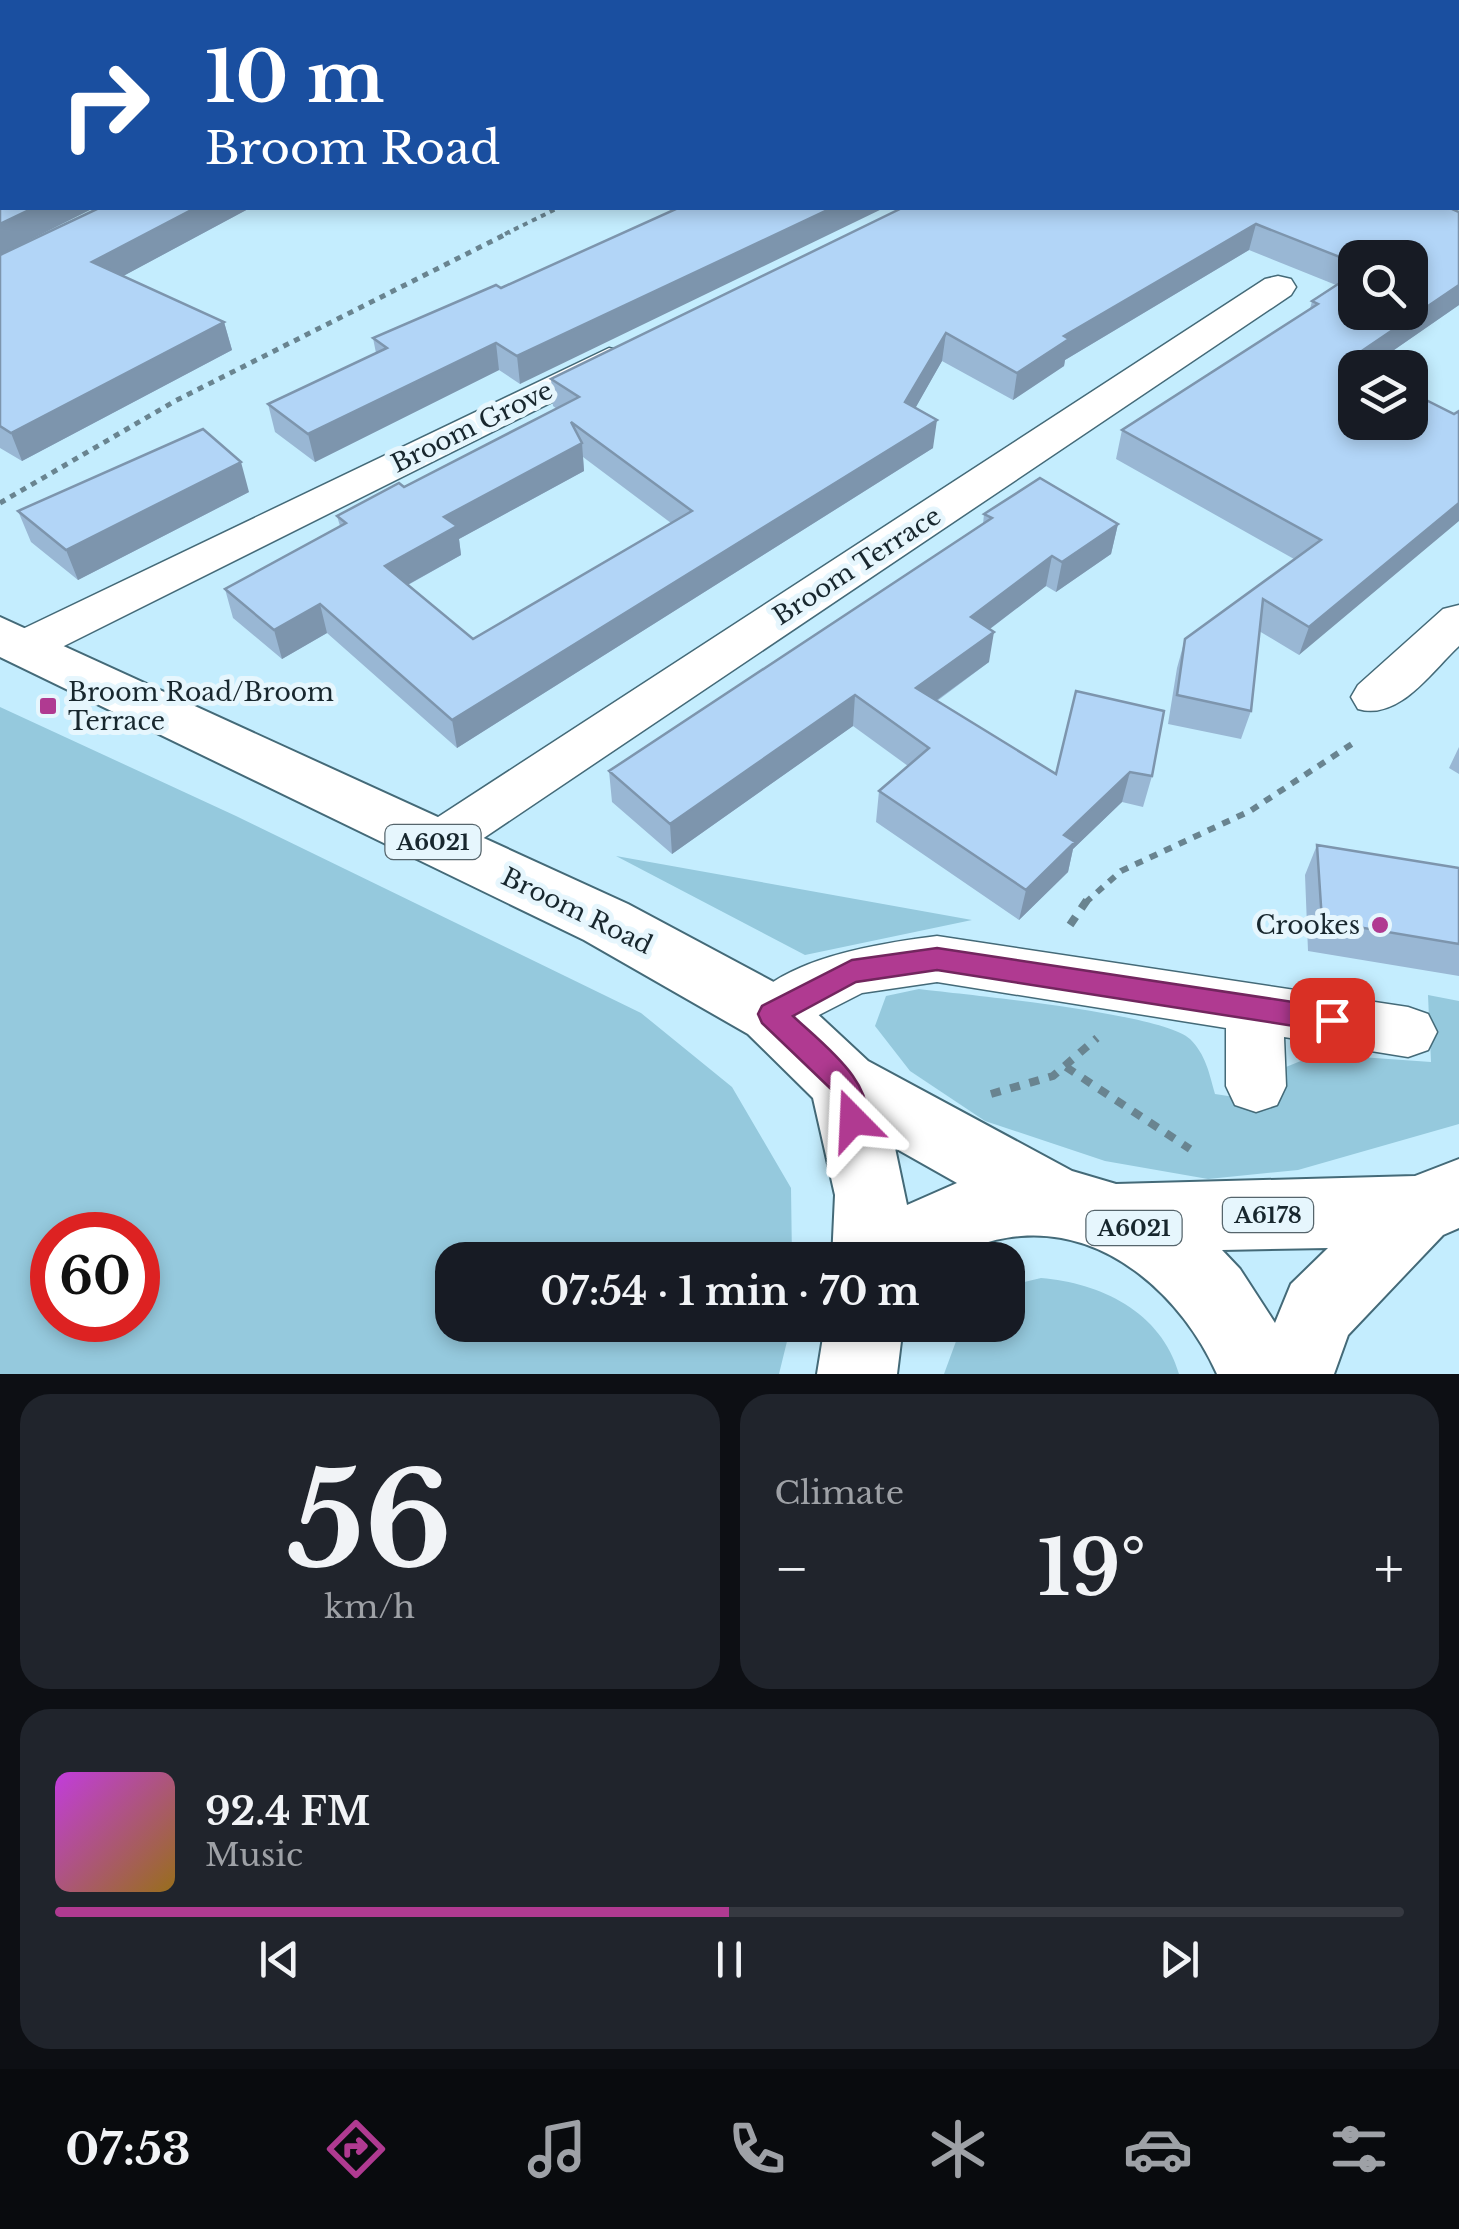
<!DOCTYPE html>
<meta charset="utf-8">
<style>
body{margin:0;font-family:"Libre Baskerville",serif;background:#20242c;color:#f1f3f6;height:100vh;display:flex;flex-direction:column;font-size:38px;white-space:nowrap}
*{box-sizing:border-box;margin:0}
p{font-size:32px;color:#9ea1a6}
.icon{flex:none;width:55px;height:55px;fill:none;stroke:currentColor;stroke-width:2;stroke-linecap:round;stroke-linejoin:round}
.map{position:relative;height:1374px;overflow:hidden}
.details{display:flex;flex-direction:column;gap:20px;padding:20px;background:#0d0f14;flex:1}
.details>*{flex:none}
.hud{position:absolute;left:0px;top:0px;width:1460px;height:210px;box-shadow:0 5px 15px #0003;background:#1a4fa0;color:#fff;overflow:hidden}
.tools{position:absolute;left:1338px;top:240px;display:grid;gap:20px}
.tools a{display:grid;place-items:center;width:90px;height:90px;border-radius:20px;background:#171b24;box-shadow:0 5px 15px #0003;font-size:50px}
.speed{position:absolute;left:30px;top:1212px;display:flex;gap:20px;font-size:50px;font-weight:700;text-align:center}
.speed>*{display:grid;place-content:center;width:130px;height:130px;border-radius:50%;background:#171b24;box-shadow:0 5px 15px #0003;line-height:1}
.speed .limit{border:15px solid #d22;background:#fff;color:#111}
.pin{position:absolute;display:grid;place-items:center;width:85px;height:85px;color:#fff;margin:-42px;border-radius:20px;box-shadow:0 5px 15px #0006}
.me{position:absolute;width:110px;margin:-55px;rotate:339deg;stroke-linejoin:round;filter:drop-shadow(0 0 8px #0008)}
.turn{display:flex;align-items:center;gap:35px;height:210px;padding:0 40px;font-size:45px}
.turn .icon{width:130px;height:130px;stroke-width:2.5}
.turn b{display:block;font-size:70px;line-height:85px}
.big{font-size:75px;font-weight:700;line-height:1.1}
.details .tile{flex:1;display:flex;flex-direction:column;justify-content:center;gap:15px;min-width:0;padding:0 35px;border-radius:30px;background:#20242c}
.details .dial{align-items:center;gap:0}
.dial b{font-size:130px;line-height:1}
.song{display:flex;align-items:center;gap:30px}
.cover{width:120px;height:120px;border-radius:15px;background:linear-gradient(135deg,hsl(290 70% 55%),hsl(40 70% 35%))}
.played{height:10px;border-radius:5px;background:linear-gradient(90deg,#b03a91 50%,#363941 50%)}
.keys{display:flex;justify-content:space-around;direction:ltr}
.heat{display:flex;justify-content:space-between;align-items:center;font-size:55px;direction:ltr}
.details .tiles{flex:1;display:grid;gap:20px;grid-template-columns:1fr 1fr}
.tile:last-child{grid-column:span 2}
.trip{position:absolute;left:435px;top:1242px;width:590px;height:100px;border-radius:30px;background:#171b24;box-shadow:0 5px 15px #0003;font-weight:700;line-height:100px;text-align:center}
.tabs{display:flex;height:160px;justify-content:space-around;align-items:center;background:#090b0e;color:#9ea1a6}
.tabs .icon{width:70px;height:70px}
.tabs .active{color:#b03a91}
.tabs b{font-size:45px;color:#f1f3f6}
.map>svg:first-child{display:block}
</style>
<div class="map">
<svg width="1459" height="1374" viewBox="0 0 1459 1374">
<rect width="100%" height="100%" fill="#c4edfe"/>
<path fill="#95c9dd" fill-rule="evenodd" d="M 0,707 L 236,816 L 641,1013 L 732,1087 L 791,1188 L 792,1260 L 452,1260 L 452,1325 L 791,1325 L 779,1374 L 0,1374 ZM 52,1235 L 138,1235 L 138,1320 L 52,1320 Z
M 616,856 L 972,920 L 805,955 Z
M 919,989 C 967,995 1162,1013 1190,1039 C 1206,1055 1209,1073 1215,1094 L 1274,1103 L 1281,1069 L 1318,1054 L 1431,1062 L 1428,995 L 1459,1001 L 1459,1124 L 1298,1170 L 1208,1179 L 1105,1161 L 985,1121 L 910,1071 L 875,1026 L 886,996 Z
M 1041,1278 C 1100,1283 1161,1311 1179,1374 L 944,1374 L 962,1325 L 1008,1325 L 1008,1286 Z"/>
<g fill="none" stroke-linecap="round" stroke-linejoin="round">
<g stroke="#446a78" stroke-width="3">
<path id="minor" d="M 1459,75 L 1459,96 L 1458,96 L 1458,76 Z
M 1458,180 L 1459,181 L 1459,201 L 1458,200 Z
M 1278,276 L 1291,279 L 1296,287 L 1291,295 L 454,858 L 436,864 L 418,858 L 410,844 L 418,830 L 1265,279 Z
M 609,348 L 622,351 L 628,359 L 622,367 L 42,657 L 26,662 L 10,657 L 3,646 L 10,635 Z
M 1459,605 L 1459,646 C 1431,672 1399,721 1358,709 L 1351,697 L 1358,685 L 1443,609 Z
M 937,936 L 1408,1007 L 1428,1014 L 1437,1032 L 1428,1050 L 1408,1057 L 1284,1037 L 1286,1086 L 1277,1105 L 1256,1112 L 1235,1105 L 1226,1086 L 1226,1028 L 937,982 L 862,993 L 772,1039 L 752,1031 L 743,1014 C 770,959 882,943 937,936 Z"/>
</g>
<g stroke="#446a78" stroke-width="4">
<path id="primary" d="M 0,617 L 628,904 L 796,994 L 868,1061 L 1072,1171 L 1116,1184 L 1415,1176 L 1459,1159 L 1459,1228 L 1443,1235 L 1348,1335 L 1334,1374 L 1217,1374 C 1183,1298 1109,1229 1021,1236 C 1007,1237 989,1241 976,1246 C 966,1249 958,1258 949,1260 C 913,1266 869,1260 832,1260 L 835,1195 L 813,1098 L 748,1034 L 584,940 L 0,657 ZM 895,1148 L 957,1183 L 907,1205 ZM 1328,1248 L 1291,1284 L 1275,1323 L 1240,1269 L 1222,1250 Z
M 825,1325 L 903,1325 L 897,1374 L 817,1374 Z"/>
</g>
<path stroke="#698490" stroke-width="4" stroke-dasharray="5 5" stroke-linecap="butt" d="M 505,234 L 558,208"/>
<path stroke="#698490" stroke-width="5" stroke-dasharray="6 6" stroke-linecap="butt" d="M 0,503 L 175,401 L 510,232"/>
<path stroke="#698490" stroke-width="6" stroke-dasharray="8 8" stroke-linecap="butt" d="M 1085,903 L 1121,871 L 1250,811 L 1358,740"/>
<path stroke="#698490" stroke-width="8" stroke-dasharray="10 10" stroke-linecap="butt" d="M 1070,925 L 1087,900
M 1066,1067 L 1190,1149
M 991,1094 L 1053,1076 L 1097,1038"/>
<use href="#minor" fill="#fff" fill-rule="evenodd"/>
<use href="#primary" fill="#fff" fill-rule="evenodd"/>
</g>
<path fill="#99b7d4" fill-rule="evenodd" d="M 0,0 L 2,2 L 2,208 L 0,255 L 99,208 L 250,208 L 123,276 L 224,322 L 232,350 L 22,461 L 0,448 Z
M 678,208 L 520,384 L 499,370 L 315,462 L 275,432 L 268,404 L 376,353 L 373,338 L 501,288 Z
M 902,208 L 1459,212 L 1459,305 L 1368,368 L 1355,368 L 1410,422 L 1299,655 L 1259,631 L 1251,711 L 1241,739 L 1168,724 L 1177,668 L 1185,639 L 1294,559 L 1116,459 L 1122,430 L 1310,309 L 1312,301 L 1336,285 L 1249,250 L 1065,360 L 1064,366 L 1013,400 L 942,361 L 915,408 L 933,448 L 457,748 L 327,633 L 282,659 L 233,618 L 225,589 L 340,526 L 337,516 L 404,487 L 557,409 L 553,406 L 551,379 ZM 1355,258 L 1410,312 L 1355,312 ZM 583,457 L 671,523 L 473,639 L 408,585 L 461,555 L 459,539 L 584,471 Z
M 249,492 L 78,580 L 31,542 L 18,511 Z
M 984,514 L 1118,524 L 1111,554 L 1056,592 L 1046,586 L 990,629 L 989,662 L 937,701 L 1056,774 L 1076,691 L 1152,776 L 1143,807 L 1122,802 L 1073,849 L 1068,872 L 1019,920 L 876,822 L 879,791 L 908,766 L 853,726 L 672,854 L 612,802 L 609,771 L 983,524 Z
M 1459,747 L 1459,774 L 1449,768 Z
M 1317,845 L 1459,868 L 1459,976 L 1308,951 L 1305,875 Z"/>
<path fill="#7d95ad" d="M 157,0 L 207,0 L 202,2 L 152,2 Z
M 33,208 L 94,208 L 0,255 L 0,224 Z
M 195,208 L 250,208 L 101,288 L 92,262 Z
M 832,208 L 884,208 L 520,384 L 517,356 Z
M 1256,224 L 1249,250 L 1065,360 L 1064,366 L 1013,400 L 1017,373 L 1064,336 Z
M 1459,285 L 1459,305 L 1368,368 L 1355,368 L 1349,387 L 1353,357 Z
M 224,322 L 232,350 L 22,461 L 11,433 Z
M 946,333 L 942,361 L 903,430 L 905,402 Z
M 496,343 L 499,370 L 315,462 L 308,434 Z
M 937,420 L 933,448 L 457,748 L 452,720 Z
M 582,443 L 584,471 L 459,539 L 461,555 L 391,594 L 385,566 L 444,517 Z
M 241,462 L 249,492 L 78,580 L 66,550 Z
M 1459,503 L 1459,521 L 1299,655 L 1309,627 Z
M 1118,524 L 1111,554 L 1056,592 L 1062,562 Z
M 1052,556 L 1046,586 L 966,647 L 971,617 Z
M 320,604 L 327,633 L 282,659 L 274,630 Z
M 994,632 L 989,662 L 912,718 L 916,688 Z
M 855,695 L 853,726 L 672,854 L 670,824 Z
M 1130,772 L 1122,802 L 1073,849 L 1068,872 L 1019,920 L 1026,890 L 1064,835 Z"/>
<path fill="#b2d5f7" stroke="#7d95ad" stroke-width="2.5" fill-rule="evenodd" d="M 0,0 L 157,0 L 152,2 L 2,2 L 2,146 L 0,146 Z
M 353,0 L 1161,0 L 1172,2 L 347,2 Z
M 1359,0 L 1427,0 L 1426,2 L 1357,2 Z
M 2,167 L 2,208 L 33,208 L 0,224 L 0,168 Z
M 99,208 L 195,208 L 92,262 L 224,322 L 11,433 L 0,426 L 0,255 Z
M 678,208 L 832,208 L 517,356 L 496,343 L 308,434 L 268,404 L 387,348 L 373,338 L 496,285 L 501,288 Z
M 902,208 L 1450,208 L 1459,212 L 1459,285 L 1353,357 L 1358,359 L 1352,364 L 1359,368 L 1355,368 L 1355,422 L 1410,422 L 1410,392 L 1454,414 L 1459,411 L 1459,503 L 1309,627 L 1263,599 L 1251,711 L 1177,695 L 1185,639 L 1321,540 L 1122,430 L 1318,304 L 1312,301 L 1355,273 L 1355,312 L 1410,312 L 1410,258 L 1355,258 L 1355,263 L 1256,224 L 1064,336 L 1069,339 L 1017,373 L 946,333 L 905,402 L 937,420 L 452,720 L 320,604 L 274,630 L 225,589 L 346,523 L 337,516 L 399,483 L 404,487 L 579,397 L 551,379 ZM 571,422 L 692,511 L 473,639 L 385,566 L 457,526 L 444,517 L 582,443 Z
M 203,429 L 241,462 L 66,550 L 18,511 Z
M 1040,478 L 1118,524 L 1062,562 L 1052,556 L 971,617 L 994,632 L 916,688 L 1056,774 L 1076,691 L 1164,711 L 1152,776 L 1130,772 L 1064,835 L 1075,842 L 1026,890 L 879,791 L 929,748 L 855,695 L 670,824 L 609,771 L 992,518 L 984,514 Z
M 1317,845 L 1459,868 L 1459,944 L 1322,921 Z"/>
<path fill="#b03a91" stroke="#72265e" stroke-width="2.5" d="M 937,948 L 1332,1008 L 1341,1012 L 1345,1020 L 1341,1028 L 1332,1032 L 937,970 L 856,982 L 793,1016 C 820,1042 883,1087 863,1130 L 853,1133 L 843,1130 L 831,1089 L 762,1023 L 758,1014 L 762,1006 L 852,960 Z"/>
<g fill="#b03a91" stroke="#e6f6fd" stroke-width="4">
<rect x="38" y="696" width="20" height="20" rx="5"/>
<circle cx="1380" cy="925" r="10"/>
</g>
<g text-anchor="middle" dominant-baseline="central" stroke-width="10" stroke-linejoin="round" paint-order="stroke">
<g fill="#e6f6fd" stroke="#56656c" stroke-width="2.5">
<rect x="385.5" y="825" width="95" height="34" rx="8"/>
<rect x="1223" y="1198" width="90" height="34" rx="8"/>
<rect x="1086.5" y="1211" width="95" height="34" rx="8"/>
</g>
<g font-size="22" font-weight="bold" fill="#18272e">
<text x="433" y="842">A6021</text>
<text x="1268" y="1215">A6178</text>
<text x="1134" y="1228">A6021</text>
</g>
<g font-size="25" fill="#18272e" stroke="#e6f6fd">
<text transform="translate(472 427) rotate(-26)">Broom Grove</text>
<text transform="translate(857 566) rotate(-33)">Broom Terrace</text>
<text transform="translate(577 911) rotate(26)">Broom Road</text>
</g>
<g font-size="25" fill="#18272e" stroke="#e6f6fd" text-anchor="start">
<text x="68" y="692">Broom Road/Broom<tspan x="68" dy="29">Terrace</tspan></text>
<text x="1360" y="925" text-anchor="end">Crookes</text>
</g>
</g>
</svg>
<div class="tools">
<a><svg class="icon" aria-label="search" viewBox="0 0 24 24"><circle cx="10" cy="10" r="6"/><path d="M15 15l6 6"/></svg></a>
<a><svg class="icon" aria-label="layers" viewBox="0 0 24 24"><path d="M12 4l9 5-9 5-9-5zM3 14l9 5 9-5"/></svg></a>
</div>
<div class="speed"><div class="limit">60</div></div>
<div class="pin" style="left:1332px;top:1020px;background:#d93025"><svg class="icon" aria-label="arrive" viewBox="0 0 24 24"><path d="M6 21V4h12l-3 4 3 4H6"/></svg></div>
<svg class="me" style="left:853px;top:1120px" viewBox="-20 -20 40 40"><path d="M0-17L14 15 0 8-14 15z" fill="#b03a91" stroke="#fff" stroke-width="4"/></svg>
<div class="trip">07:54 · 1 min · 70 m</div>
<div class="hud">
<div class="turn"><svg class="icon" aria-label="right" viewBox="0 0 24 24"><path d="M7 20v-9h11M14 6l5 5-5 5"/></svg><div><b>10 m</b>Broom Road</div></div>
</div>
</div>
<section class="details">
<div class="tiles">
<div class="tile dial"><b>56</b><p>km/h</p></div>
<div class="tile"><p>Climate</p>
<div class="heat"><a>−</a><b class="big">19°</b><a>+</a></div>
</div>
<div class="tile">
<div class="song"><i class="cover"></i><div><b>92.4 FM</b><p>Music</p></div></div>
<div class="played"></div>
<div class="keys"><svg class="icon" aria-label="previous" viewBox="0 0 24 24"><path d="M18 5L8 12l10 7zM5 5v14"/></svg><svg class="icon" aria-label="pause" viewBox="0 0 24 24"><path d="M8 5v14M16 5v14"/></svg><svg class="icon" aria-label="next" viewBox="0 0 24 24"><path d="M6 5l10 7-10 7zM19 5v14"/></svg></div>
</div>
</div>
</section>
<nav class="tabs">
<b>07:53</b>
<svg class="icon active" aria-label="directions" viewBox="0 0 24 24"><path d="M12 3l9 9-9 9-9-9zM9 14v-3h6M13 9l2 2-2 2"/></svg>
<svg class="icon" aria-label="music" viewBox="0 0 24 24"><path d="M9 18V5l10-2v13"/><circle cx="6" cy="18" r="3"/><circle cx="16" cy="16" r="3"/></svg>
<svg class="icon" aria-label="phone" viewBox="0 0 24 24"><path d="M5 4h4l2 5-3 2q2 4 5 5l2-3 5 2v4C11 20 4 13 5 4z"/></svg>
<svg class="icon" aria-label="climate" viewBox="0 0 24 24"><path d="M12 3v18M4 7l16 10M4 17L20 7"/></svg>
<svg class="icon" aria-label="car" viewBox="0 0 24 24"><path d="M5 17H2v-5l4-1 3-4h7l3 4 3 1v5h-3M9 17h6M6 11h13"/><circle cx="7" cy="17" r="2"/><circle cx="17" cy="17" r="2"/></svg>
<svg class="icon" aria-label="filters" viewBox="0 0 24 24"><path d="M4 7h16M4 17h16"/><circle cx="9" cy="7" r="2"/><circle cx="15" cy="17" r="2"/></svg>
</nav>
